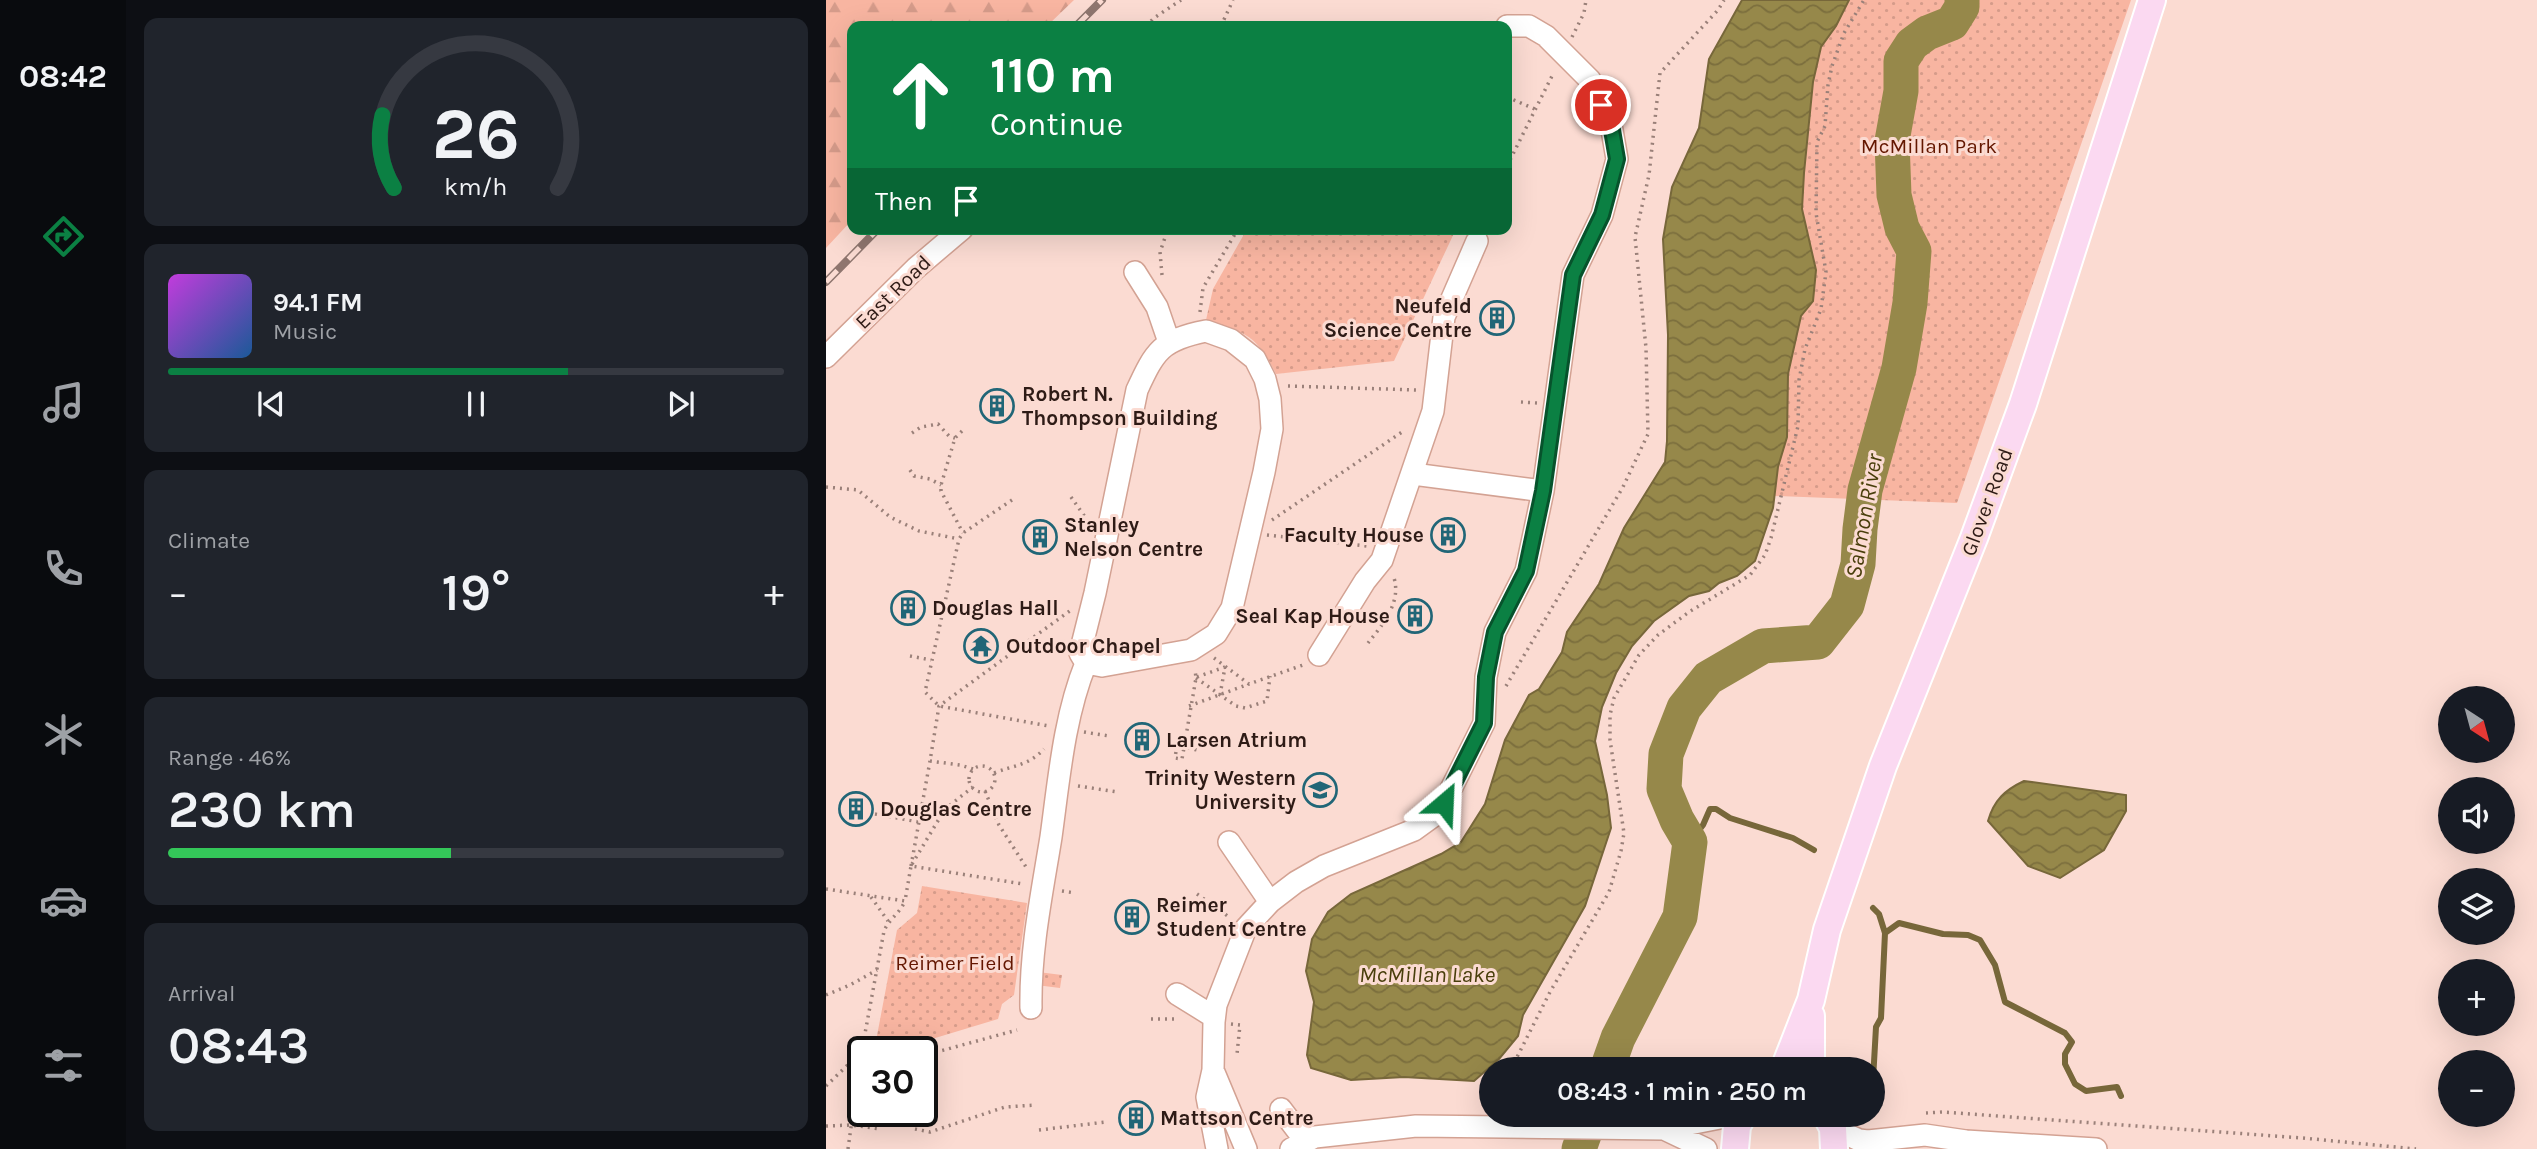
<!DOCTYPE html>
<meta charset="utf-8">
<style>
body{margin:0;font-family:Karla,sans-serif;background:#20242c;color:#f1f3f6;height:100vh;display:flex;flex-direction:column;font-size:26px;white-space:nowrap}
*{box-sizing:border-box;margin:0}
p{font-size:23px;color:#9ea1a6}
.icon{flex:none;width:38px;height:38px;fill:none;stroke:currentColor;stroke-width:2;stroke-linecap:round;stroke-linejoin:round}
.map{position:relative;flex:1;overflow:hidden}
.panel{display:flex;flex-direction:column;gap:18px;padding:18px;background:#0d0f14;width:700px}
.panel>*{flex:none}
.banner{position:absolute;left:21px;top:21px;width:665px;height:214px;border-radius:14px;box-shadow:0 7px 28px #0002;background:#0b8043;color:#fff;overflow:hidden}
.needle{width:46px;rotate:144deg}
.fabs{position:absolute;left:1612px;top:686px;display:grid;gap:14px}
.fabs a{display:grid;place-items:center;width:77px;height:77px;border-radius:50%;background:#171b24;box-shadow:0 7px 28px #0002;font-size:35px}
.speed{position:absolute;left:21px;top:1036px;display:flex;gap:14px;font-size:35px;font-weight:700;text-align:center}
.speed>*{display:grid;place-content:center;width:91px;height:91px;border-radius:50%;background:#171b24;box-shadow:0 7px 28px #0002;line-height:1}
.speed .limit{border:4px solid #111;border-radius:10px;background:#fff;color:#111}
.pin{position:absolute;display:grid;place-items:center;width:60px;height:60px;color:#fff;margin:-30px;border:4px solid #fff;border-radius:50%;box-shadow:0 2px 7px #0007}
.me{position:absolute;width:77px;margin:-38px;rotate:26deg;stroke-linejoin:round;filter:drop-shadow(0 0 5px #0008)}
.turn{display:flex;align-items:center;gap:24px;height:147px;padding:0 28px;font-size:32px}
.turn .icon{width:91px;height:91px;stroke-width:2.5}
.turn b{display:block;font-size:49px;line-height:60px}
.then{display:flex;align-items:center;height:66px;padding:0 28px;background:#0003;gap:14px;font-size:26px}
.big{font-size:52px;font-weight:600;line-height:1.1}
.panel .tile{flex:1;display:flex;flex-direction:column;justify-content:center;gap:10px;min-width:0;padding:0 24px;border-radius:14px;background:#20242c}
.panel .dial{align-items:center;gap:0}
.dial svg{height:182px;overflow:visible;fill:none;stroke:#363941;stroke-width:7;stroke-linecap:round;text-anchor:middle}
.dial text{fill:#f1f3f6;stroke:none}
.song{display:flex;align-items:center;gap:21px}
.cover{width:84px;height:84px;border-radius:10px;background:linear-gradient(135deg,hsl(290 70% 55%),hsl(210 70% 35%))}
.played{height:7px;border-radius:4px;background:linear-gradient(90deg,#0b8043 65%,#363941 65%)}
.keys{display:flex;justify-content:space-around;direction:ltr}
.heat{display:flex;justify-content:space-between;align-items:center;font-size:38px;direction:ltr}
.charge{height:10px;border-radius:5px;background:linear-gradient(90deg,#34c759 46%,#363941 0)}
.trip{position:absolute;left:653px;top:1057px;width:406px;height:70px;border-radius:35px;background:#171b24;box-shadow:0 7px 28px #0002;font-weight:600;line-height:70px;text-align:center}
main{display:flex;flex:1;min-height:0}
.tab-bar{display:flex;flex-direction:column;width:126px;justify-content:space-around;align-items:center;background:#090b0e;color:#9ea1a6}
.tab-bar .icon{width:49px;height:49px}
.tab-bar .on{color:#0b8043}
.tab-bar b{font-size:32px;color:#f1f3f6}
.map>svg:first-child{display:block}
</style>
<main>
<nav class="tab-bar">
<b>08:42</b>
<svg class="icon on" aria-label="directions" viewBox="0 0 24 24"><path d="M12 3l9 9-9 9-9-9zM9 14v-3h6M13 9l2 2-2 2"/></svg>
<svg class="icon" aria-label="music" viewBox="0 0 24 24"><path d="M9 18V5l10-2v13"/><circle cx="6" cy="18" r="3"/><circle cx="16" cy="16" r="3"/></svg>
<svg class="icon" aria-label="phone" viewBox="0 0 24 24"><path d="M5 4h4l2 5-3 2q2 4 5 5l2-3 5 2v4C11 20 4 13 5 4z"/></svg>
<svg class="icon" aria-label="climate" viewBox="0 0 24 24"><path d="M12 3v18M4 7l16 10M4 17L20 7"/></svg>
<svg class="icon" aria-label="car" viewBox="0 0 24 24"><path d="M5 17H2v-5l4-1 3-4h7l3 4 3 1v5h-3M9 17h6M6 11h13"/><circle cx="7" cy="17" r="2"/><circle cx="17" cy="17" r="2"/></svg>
<svg class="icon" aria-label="filters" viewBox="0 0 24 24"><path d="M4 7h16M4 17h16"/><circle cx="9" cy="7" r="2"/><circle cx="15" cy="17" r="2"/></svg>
</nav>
<section class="panel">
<div class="tile dial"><svg viewBox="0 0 100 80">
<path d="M14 69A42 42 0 1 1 86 69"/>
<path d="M14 69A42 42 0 0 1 9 37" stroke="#0b8043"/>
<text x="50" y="56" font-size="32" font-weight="700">26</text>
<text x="50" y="72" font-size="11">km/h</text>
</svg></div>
<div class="tile">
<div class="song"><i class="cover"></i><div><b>94.1 FM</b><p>Music</p></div></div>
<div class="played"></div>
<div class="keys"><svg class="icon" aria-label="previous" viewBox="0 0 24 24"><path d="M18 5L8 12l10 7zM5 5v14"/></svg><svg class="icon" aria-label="pause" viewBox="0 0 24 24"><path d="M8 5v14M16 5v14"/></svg><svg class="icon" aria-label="next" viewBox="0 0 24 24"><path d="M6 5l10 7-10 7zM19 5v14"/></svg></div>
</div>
<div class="tile"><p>Climate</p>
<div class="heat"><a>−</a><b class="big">19°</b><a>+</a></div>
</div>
<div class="tile"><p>Range · 46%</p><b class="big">230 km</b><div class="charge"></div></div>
<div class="tile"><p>Arrival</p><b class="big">08:43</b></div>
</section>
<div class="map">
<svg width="1711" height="1149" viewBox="0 0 1711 1149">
<defs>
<pattern id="forest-firs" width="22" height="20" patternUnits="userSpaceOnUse" patternTransform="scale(1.75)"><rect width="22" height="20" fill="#f8b5a1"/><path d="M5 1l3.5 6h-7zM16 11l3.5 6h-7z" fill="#d59b8a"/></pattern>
<pattern id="park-dots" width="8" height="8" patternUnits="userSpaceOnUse" patternTransform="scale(1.75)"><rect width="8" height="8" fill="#f8b5a1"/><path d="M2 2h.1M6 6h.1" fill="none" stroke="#d59b8a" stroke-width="1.8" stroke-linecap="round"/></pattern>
<pattern id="water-waves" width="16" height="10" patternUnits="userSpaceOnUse" patternTransform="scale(1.75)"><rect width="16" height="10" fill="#96884a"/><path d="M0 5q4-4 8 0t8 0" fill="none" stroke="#7b6e3d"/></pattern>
</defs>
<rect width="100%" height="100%" fill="#fbdbd2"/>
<path fill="url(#forest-firs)" d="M 0,0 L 248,0 L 221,26 L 26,26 L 26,220 L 0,248 Z"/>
<path fill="url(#park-dots)" d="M 982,0 L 1305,0 L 1131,503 L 898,494 Z
M 421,229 L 630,229 L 568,361 L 450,374 C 431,335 419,332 380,320 L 387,289 Z
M 96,886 L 201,903 L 188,995 L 176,1004 L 172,1019 L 96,1042 L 50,1041 L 71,930 L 91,913 Z
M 212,972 L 236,975 L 234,988 L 210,985 Z"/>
<path fill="url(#water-waves)" stroke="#77673a" stroke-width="2" d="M 916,0 L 1023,0 L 1010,26 L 995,47 L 987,82 L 978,173 L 976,209 L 990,270 L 987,301 L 975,316 L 962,374 L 961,437 L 952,467 L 947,508 L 929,561 L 911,576 L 893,583 L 883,591 L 863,596 L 828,621 L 806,646 L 790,673 L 776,707 L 769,741 L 781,795 L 785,828 L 759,906 L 697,1015 L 692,1036 L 673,1059 L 648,1081 L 578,1077 L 525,1080 L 485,1068 L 481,1055 L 488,1002 L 480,971 L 486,939 L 502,912 L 525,894 L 615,854 L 635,842 L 659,804 L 679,740 L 703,695 L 713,689 L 736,652 L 741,632 L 773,584 L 798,528 L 839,462 L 841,441 L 842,335 L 837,239 L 846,187 L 873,128 L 883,59 Z
M 1198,781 L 1300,795 L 1300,811 L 1278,850 L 1234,878 L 1202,866 L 1162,821 C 1168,800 1179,790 1198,781 Z"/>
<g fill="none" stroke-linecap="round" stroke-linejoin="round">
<path stroke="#77673a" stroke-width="6" d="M 864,842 L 877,825 L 884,809 L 890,809 L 904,818 L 967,838 L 988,850
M 1047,908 L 1053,914 L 1059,933 L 1073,923 L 1117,934 L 1142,935 L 1154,940 L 1169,965 L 1179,1002 L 1239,1033 L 1246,1042 L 1239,1054 L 1239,1064 L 1249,1084 L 1260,1091 L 1291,1087 L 1295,1096
M 1047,1080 L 1050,1027 L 1055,1018 L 1059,933"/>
<path stroke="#96884a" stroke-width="35" d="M 781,1069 L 792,1038 L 854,917 L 864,842 L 851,820 L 838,789 L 840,754 L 858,708 L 882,678 L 937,646 L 992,642 L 1021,605 L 1032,564 L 1034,529 L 1039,490 L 1073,368 L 1084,303 L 1088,251 L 1076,228 L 1068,195 L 1066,141 L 1075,91 L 1075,61 L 1086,44 L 1101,33 L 1126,23 L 1136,7 L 1136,0
M 753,1149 L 765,1115"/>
<g stroke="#d3a293" stroke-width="24">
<path id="minor" d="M 309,272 L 331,307 L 343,342
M 380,331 L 405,340 L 429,359 L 439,379 L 444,399 L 446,429 L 438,472 L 406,608 L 390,634 L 365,650 L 276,666 L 260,663 L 254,653 L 269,593 L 311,390 C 329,351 335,340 380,331 Z
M 0,357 L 90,268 L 136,229
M 587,474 L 717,491
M 493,655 L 539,581 L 556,560 L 607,411 L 618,317 L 651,241
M 403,842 L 444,902
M 351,994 L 388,1017
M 205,1008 C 204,950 216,893 225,837 C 233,779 238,717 260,663
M 387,1070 L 420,1149
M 455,1109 L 480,1142
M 1007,1128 L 1033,1140 L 1042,1141 L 1099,1135 L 1140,1141 L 1270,1149
M 838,1129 L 880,1149
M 391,1149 L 381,1097 L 387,1070 L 388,1022 L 390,1005 L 420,928 L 444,902 L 470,882 L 498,866 L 588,830 L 606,817 L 618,803 L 658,723 L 660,677 L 669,632 L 700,571 L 717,491 L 747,275 L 776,215 L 791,159 L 786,130 L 764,80 L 720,36 L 703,26 L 681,26
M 465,1149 L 489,1137 L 590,1126 L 838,1129 L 909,1115"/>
</g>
<g stroke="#fff" stroke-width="30">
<path id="major" d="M 985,1016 L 985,1069
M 958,1069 L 985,1000 L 1001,930 L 1057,766 L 1148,538 L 1197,404 L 1326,0
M 1000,1115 L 1007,1128 L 1008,1149
M 909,1149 L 911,1126 L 917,1115"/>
</g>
<path stroke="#9a8079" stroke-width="3.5" stroke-dasharray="2 5" stroke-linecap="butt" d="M 320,26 L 328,18 L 355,0
M 395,26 L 407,0
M 746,37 L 758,13 L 760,0
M 681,97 L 709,109
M 681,166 L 728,72
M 336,275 L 334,252 L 342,229
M 374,312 L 377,288 L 412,229
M 462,386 L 591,390
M 695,402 L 711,403
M 136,431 L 129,438 L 115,485 L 115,491 L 137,533
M 86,433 L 95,427 L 112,424 L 123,436 L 129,438
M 84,470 L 88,476 L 104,479 L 115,485
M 0,487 L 32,490 L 64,517 L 93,531 L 133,539
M 245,497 L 264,524
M 186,500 L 137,533 L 133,539 L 99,692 L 113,706 L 223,726
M 446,520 L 579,430
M 441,535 L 541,546
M 542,643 C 557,624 577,601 567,575
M 84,656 L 105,660
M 388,658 L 423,684 L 477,665
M 371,677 L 399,667
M 370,678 L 410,706 L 419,708 L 441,701 L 444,676
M 680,686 L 797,487 L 822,434 L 820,348 L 809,237 L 823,175 L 834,73 L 892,10 L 898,0
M 394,695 L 399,667
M 363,706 L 423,684
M 258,732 L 283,736
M 348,745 L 371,750
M 351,745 L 349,758 L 356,759 L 370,678 L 369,669
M143 779a13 13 0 1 1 26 0a13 13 0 1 1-26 0Z
M 147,769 L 134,765 L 104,761 L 113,706 L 245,610
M 168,773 C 188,765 202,766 218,749
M 252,786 L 292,792
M 159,791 L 173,825 L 200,867
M 49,814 L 93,822
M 86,864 L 119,809 L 147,787
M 85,866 L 104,761
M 0,889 L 79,901 L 85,866 L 197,884
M 236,891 L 249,893
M 371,894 L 403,917
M 45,897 L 62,921
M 0,995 L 24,985 L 51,970
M 325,1019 L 353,1019
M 405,1024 L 414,1025 L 411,1054
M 96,1056 L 191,1030
M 685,1069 L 724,992 L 783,892 L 795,851 L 798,833 L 784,740 L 784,715 L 788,698 L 813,655 L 832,635 L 863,612 L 924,575 L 939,555 L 945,538 L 972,426 L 973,380 L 979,349 L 995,309 L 1000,272 L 990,213 L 991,142 L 999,126 L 1002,85 L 1006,66 L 1018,33 L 1038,0
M 0,1086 L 34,1053
M 1100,1113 L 1116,1112 L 1477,1138 L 1590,1149
M 0,1126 L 25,1125 L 54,1129
M 89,1129 L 104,1132 L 179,1107 L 210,1105
M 213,1130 L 280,1122
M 22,1149 L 35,1055 L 58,931 C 63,919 74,913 79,901"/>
<use href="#minor" stroke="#fff" stroke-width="21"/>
<use href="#major" stroke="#fbd9f1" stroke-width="26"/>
<g stroke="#8f766f" stroke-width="8">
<path id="rail" d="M 250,26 L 276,0
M 0,282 L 52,229"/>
</g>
<use href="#rail" stroke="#fbdbd2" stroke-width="5" stroke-dasharray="16" stroke-linecap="butt"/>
</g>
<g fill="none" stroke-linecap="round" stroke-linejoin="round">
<g stroke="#07532c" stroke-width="18">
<path id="route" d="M 618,803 L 658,723 L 660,677 L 669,632 L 700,571 L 717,491 L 747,275 L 776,215 L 791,159 L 786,130 L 775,105"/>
</g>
<use href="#route" stroke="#0b8043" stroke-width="12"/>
</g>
<defs>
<g id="building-ring" transform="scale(1.75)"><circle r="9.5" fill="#fbdbd2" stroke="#216677" stroke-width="1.5"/><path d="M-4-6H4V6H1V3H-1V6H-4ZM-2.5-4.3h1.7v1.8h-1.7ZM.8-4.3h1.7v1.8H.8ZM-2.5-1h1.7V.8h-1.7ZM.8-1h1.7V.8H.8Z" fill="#216677"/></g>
<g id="temple-ring" transform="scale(1.75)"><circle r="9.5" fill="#fbdbd2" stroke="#216677" stroke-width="1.5"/><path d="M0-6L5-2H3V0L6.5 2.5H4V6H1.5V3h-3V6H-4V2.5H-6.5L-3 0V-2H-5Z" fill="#216677"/></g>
<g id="university-ring" transform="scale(1.75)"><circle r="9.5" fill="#fbdbd2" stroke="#216677" stroke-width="1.5"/><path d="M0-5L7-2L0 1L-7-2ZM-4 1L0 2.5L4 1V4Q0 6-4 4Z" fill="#216677"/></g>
</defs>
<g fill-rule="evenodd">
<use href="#building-ring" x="671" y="318"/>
<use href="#building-ring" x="171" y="406"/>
<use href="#building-ring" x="622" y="535"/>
<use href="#building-ring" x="214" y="537"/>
<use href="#building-ring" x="82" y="608"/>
<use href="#building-ring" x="589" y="616"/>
<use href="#temple-ring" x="155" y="646"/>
<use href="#building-ring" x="316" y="740"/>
<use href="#university-ring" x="494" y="790"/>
<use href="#building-ring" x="30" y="809"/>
<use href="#building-ring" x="306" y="917"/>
<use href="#building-ring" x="310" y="1118"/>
</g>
<g text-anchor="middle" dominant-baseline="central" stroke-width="6" stroke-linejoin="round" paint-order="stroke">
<g font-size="21" fill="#641700" stroke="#fbdbd2">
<text x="1103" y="146">McMillan Park</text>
<text x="129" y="963">Reimer Field</text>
</g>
<g font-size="21" fill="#2e1b16" stroke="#fbdbd2">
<text transform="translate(67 292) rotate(-44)">East Road</text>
<text transform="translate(1161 502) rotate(-70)">Glover Road</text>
</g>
<g font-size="21" font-weight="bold" fill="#2e1b16" stroke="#fbdbd2" text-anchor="start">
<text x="646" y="306" text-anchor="end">Neufeld<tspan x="646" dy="24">Science Centre</tspan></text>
<text x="196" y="394">Robert N.<tspan x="196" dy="24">Thompson Building</tspan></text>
<text x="238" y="525">Stanley<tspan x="238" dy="24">Nelson Centre</tspan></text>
<text x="598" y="535" text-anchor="end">Faculty House</text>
<text x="106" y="608">Douglas Hall</text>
<text x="564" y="616" text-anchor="end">Seal Kap House</text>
<text x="180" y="646">Outdoor Chapel</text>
<text x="340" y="740">Larsen Atrium</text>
<text x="470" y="778" text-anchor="end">Trinity Western<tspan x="470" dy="24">University</tspan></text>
<text x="54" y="809">Douglas Centre</text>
<text x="330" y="905">Reimer<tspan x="330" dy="24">Student Centre</tspan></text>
<text x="334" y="1118">Mattson Centre</text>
</g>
<g font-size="23" font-style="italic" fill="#493e0b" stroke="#fbdbd2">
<text transform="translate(1038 516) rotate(-80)">Salmon River</text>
<text x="601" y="974">McMillan Lake</text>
</g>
</g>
</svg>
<div class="fabs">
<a><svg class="needle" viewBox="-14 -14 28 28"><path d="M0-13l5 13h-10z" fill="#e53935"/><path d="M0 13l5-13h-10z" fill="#9ea1a6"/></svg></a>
<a><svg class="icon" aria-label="sound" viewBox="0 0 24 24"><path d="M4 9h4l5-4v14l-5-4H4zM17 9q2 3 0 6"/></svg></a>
<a><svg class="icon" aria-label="layers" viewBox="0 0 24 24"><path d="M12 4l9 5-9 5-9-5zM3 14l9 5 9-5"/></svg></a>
<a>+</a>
<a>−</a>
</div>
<div class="speed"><div class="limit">30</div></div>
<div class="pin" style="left:775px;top:105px;background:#d93025"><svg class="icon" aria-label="arrive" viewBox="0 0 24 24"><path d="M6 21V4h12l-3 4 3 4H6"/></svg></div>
<svg class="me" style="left:618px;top:803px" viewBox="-20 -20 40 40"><path d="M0-17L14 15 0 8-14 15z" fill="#0b8043" stroke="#fff" stroke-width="4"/></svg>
<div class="trip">08:43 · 1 min · 250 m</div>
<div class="banner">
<div class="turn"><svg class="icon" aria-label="ahead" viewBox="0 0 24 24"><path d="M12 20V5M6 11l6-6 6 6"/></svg><div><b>110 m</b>Continue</div></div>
<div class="then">Then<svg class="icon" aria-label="arrive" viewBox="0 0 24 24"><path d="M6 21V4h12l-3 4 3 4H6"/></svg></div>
</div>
</div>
</main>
